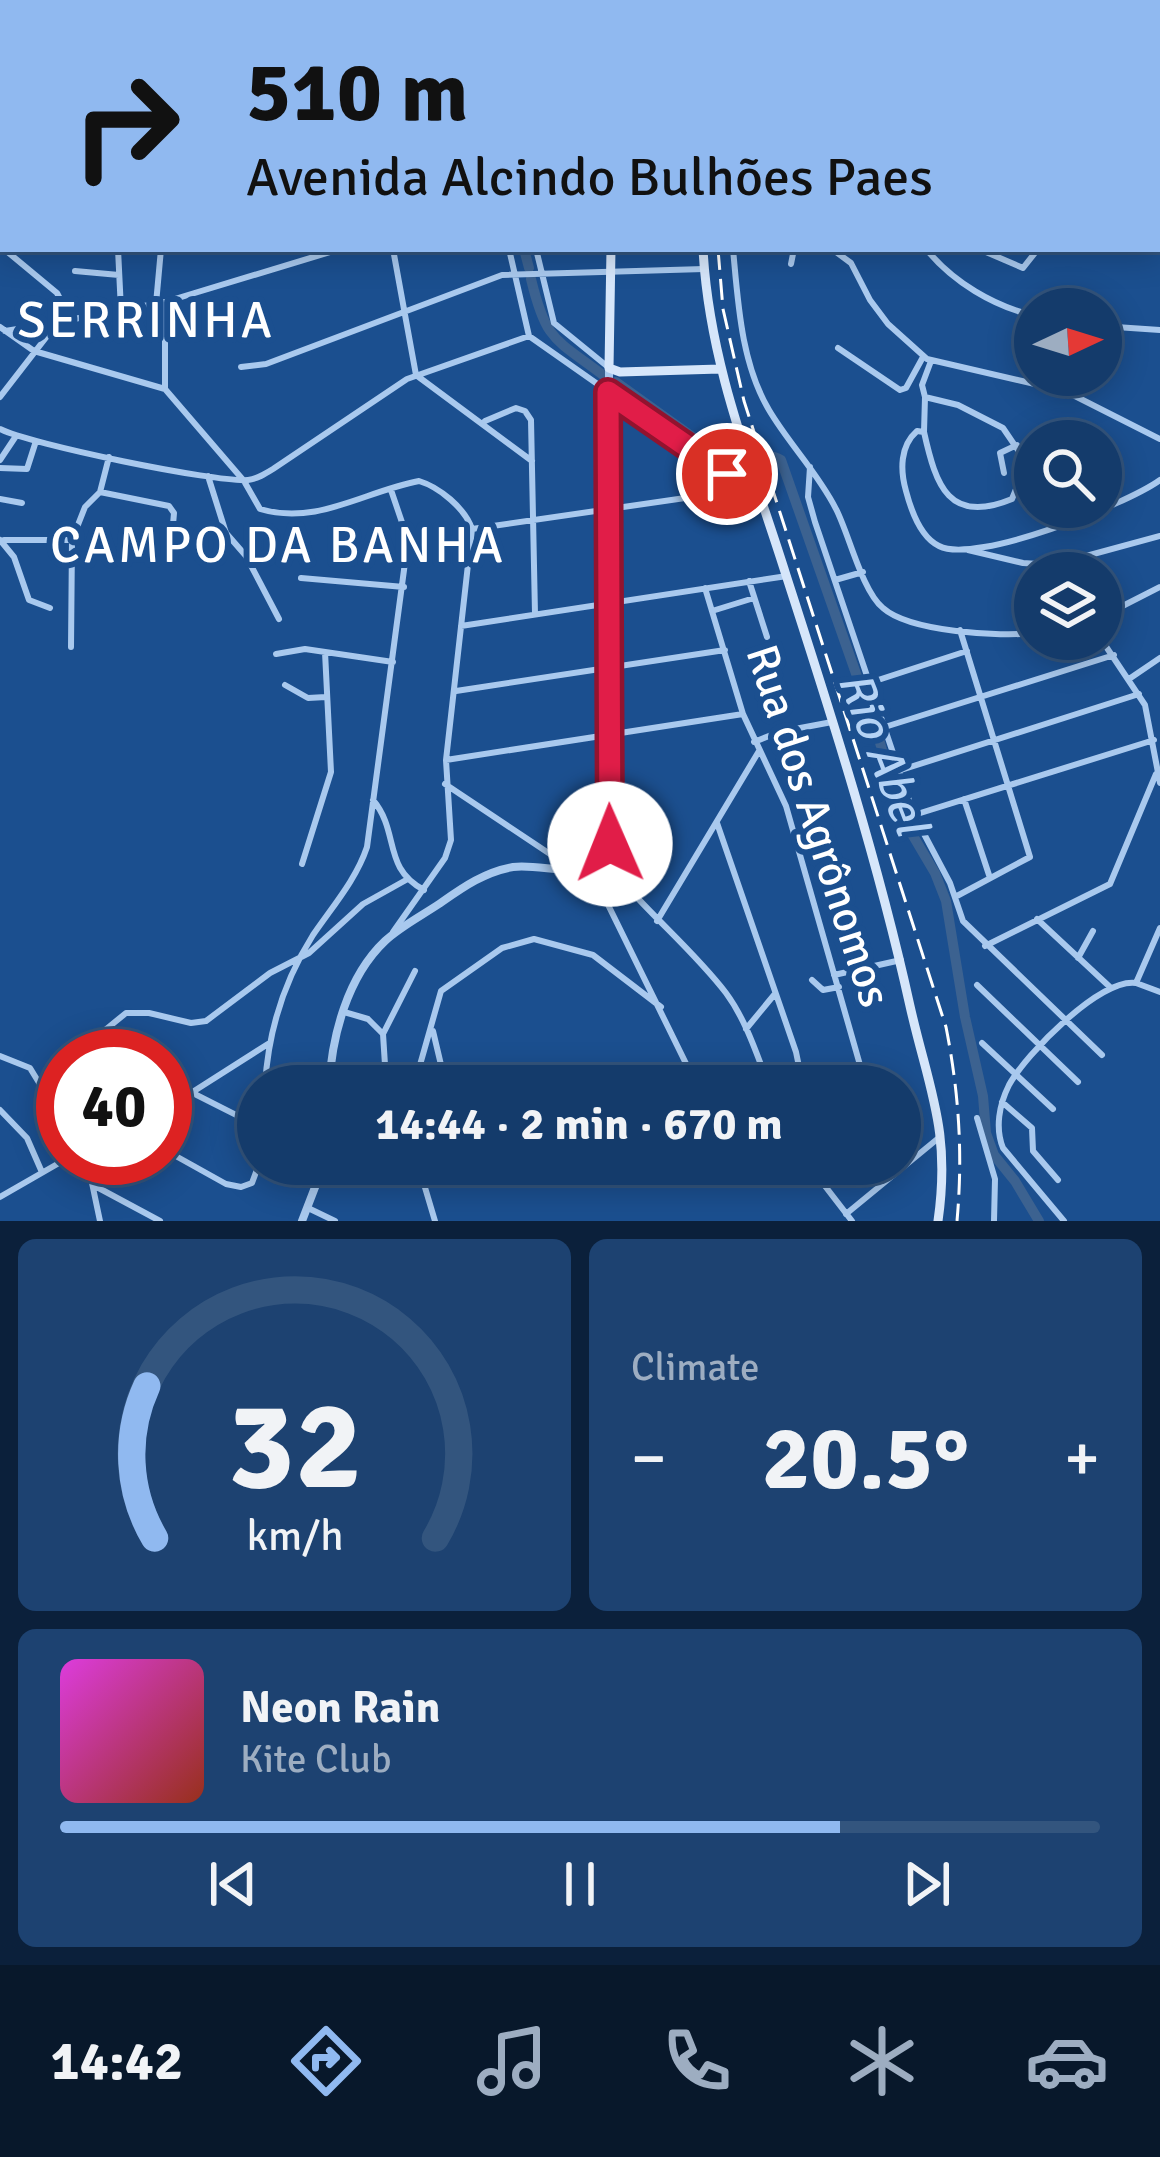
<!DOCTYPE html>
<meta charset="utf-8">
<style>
body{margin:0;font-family:Signika,sans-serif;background:#1d4271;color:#f1f3f6;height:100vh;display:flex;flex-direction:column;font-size:45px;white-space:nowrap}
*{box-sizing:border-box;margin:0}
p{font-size:39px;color:#9dadc1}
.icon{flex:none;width:66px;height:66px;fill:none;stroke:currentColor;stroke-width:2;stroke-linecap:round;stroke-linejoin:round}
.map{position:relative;height:1221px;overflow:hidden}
.side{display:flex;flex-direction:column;gap:18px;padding:18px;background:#0b203b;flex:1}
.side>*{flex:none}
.banner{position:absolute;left:0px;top:0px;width:1161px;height:252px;box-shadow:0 6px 30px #0003,0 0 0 3px #33557e;background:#90b9f0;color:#111;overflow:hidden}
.needle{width:78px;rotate:86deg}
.controls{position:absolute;left:1014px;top:288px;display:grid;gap:24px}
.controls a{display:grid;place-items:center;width:108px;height:108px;border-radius:50%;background:#143b6b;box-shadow:0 6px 30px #0003,0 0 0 3px #33557e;font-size:60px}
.speed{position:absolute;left:36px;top:1029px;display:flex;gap:24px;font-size:60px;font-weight:700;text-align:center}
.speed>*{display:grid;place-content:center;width:156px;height:156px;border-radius:50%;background:#143b6b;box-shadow:0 6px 30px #0003,0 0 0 3px #33557e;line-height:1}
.speed .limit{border:18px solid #d22;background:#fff;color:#111}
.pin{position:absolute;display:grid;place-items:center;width:102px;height:102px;color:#fff;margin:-51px;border:6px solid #fff;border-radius:50%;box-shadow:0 3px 12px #0007}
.me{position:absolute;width:132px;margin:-66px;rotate:359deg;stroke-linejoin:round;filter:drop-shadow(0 0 9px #0008)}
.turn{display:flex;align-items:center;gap:42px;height:252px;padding:0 48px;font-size:54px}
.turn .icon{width:156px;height:156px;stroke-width:2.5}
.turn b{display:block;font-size:84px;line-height:102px}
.big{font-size:90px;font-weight:700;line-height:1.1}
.side .tile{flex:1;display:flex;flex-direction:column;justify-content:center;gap:18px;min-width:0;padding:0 42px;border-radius:18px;background:#1d4271}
.side .dial{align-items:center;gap:0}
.dial svg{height:312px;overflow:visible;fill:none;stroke:#33557e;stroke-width:7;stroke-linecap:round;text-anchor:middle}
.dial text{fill:#f1f3f6;stroke:none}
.song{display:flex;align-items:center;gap:36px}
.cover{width:144px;height:144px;border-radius:18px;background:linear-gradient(135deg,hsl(300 70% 55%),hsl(10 70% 35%))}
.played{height:12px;border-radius:6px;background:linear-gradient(90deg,#90b9f0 75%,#33557e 75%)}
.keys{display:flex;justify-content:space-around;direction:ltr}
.heat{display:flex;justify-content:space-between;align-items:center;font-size:66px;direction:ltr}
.side .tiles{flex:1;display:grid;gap:18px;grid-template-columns:1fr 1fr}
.tile:last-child{grid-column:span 2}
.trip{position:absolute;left:237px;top:1065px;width:684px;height:120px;border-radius:60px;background:#143b6b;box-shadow:0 6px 30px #0003,0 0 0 3px #33557e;font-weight:700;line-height:120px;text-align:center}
.tab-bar{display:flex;height:192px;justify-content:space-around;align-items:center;background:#08182b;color:#9dadc1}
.tab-bar .icon{width:84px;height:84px}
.tab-bar .selected{color:#90b9f0}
.tab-bar b{font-size:54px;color:#f1f3f6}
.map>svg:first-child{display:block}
</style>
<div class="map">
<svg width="1160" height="1221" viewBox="0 0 1160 1221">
<rect width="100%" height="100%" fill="#1b4f8f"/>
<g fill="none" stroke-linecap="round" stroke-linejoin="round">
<path stroke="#3c6290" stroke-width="10" d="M 459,0 L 460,3
M 524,249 L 529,268
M 531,279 C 546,341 554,338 603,375
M 616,382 L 722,458 C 742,463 765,450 781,460 L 879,739 L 899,812 L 935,873 L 946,901 L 965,1017 L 983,1096 L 986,1133 L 994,1155 L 1015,1181 L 1039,1221"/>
<path stroke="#a9c9ee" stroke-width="6" d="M 446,0 L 447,3
M 468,0 L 469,3
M 615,0 L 628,3
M 191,3 L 192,0
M 256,3 L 256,0
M 914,3 L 915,0
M 978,3 L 979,0
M 1037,3 L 1037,0
M 1097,3 L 1098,0
M 1158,20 L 1160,17
M 0,26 L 3,26
M 1158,72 L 1160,74
M 0,207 L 3,205
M 1158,242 L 1160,243
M 4,249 L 57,293 L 71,320
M 118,249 L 121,310
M 393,249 L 416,375 L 532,461
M 509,249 L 529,336 L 747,489
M 536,249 L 554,323 L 608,367
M 733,249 C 738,302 741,363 769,410 C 789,444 818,473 836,509 C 849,534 862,591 883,608 C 910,632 1000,637 1035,633
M 832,249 L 851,263 L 870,300 L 888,324 L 927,359 L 1065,391 L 1160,439
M 926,249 C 953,282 993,306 1035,316
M 979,249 L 1023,268 L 1038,249
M 791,264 L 794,249
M 75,271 L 119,275
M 165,302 L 165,389 L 244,481 L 260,509 C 317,526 365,491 419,481 C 439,487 465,508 472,529
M 156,304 L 161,249
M 1101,326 L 1160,330
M 0,327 L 34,351 L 165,389
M 5,331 L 55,323
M 838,348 L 900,390 L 906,388 L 923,357
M 241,367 L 266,364 L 502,275 L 704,269
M 0,397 L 58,322 L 165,302 L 340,249
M 925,397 L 922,385 L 931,361
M 485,421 L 516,408 L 525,411 L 531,420 L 535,614
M 0,429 C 28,444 217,483 248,480 C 257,479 265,474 273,469 L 407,379 L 529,336
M 924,432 L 925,397 L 958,405 L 1003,428 L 1035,475
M 0,460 L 16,436
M 1027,462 L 1012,499 C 949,525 936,486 924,432 L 917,431 C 900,446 900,470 906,491 C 911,510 920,537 939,546 C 975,565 1127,504 1160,480
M 810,467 L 808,497 L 815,522 L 914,815 L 950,883 L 963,921 L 1102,1055
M 0,468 L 27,469 L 36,441
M 1004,473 L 1000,453 L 1017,445
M 208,476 L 226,533 L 246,556 L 279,619
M 100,492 L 169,506 L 174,513 L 172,536
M 0,499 L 22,503
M 472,529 L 747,489 L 758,491
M 0,540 L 14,557 L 29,600 L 50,608
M 4,540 L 72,540
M 968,550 L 1023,563 L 1053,565 L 1160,536
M 301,578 L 404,587
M 835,580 L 863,572
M 749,581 L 767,637
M 705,588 L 743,714 L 786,806 L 866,1086
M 712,611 L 754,598
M 1101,617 L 1160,587
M 461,626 L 787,576
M 1101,639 L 1145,705 L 1160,783
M 71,647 L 72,540 L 85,507 L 100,492 L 109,457
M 276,654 L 305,649 L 393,662
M 1129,679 L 1160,658
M 872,682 L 967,651
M 285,685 L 308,698 L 326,697
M 456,691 L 725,650
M 888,726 L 1114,655
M 754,742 L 779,732 L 832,722
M 446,760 L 743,714
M 901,770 L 1139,694
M 445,784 L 571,868
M 964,799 L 990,878
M 373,800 C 400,832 382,868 424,890
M 914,815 L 1154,740
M 717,823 L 796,1052 L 803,1086
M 607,862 C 642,909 690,946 726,993 C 746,1020 757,1055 769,1086
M 302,864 L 331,772 L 325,652
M 591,870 L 697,1086
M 955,897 L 1030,857 L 960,630
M 1037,919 L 1111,988
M 657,921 L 759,751
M 393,932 L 445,858 L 451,840 L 446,760 L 472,529
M 985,946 L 1110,884 L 1156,774
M 1078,958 L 1093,931
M 834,975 L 901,960
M 812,980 L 823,990 L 839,987
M 1136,983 L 1160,928
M 1136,983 L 1160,992
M 977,985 L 1078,1082
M 344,1012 L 368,1019 L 383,1034 L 385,1065 L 377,1086
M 746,1029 L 774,995
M 433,1031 L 446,1086
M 383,1034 L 415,971
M 982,1043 L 1053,1109
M 0,1056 L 30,1068 L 63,1122
M 101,1056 L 97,1044 L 99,1035 L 126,1013 L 149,1013 L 191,1023 L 206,1021 L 270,973 L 309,953 L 363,904 L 406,880
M 165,1079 L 258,1126
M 265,1086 C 268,1033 284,981 313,935 C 332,907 356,880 367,847 L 408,540 L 391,490
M 414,1086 L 441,991 L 502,948 L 534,939 L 593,955 L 661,1007
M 191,1093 L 268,1044
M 1002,1102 L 1032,1128 L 1033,1151 L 1058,1180
M 0,1110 L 27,1138 L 41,1170
M 977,1118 L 995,1179 L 994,1221
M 165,1150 L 226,1184 L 241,1187 L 252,1183 L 259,1164
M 364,1164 L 384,1173
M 418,1164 L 435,1221
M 734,1164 L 735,1167
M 808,1164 L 852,1221
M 820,1181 L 822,1175 L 842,1164
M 92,1183 L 100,1221
M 93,1185 L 160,1221
M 0,1197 L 66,1159 L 74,1161 L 89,1178
M 308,1208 L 335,1221
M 846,1214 L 941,1136
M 1064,1221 L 1003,1148 C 995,1128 999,1105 1009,1085 C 1026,1054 1100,978 1136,983"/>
<path stroke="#a9c9ee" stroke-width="8" d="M 792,3 L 793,0
M 329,1086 C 332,1036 347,977 385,941 C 400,927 421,916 439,904 C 462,888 484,872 513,867 C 542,863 592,882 609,856 L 609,368
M 302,1221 L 324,1164"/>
<path stroke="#d6e6fa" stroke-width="9" d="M 33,0 L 38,3
M 322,0 L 327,3
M 384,0 L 385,3
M 149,3 L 171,0
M 735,3 L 736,0
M 1158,65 L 1160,64
M 1158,118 L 1160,127
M 611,249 L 609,368 L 620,372 L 720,369
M 703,249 C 709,364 752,467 786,575 C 832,717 878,861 910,1006 C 929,1090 951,1130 938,1221"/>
<path stroke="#fff" stroke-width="3" stroke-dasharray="21 9" stroke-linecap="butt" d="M 744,3 L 745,0
M 718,249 L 723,309 L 744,401 L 946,1027 C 959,1093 963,1154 957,1221"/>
</g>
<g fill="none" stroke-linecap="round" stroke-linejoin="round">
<g stroke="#92132f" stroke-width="30">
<path id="route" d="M 610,844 L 608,392 L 727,474"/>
</g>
<use href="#route" stroke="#e11d48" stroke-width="21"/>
</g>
<g text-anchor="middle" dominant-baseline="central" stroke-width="12" stroke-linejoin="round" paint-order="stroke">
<g font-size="45" fill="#fff" stroke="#1b4f8f">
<text transform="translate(818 826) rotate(72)">Rua dos Agrônomos</text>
</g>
<g font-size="48" font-style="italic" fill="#b5d3f5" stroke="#1b4f8f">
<text transform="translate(883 753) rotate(69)">Rio Abel</text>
</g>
<g font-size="51" letter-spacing="3" fill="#fff" stroke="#1b4f8f">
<text x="146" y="320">SERRINHA</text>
<text x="278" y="545">CAMPO DA BANHA</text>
</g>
</g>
</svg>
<div class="controls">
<a><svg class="needle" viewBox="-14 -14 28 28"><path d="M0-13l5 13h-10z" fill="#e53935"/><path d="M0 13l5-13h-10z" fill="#9dadc1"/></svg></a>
<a><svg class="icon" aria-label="search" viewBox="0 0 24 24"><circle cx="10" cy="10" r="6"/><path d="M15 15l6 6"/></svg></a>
<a><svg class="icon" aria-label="layers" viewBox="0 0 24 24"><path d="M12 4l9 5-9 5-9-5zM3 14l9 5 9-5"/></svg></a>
</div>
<div class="speed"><div class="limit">40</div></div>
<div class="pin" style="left:727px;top:474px;background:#d93025"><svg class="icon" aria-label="arrive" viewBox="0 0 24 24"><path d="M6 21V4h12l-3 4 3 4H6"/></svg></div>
<svg class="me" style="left:610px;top:844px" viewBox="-20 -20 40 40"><circle r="19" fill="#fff"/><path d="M0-13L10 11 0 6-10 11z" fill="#e11d48"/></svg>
<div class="trip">14:44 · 2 min · 670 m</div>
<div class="banner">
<div class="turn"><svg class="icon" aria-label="right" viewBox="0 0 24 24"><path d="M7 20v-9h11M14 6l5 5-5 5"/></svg><div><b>510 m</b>Avenida Alcindo Bulhões Paes</div></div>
</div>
</div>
<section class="side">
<div class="tiles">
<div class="tile dial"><svg viewBox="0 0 100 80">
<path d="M14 69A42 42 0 1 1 86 69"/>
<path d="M14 69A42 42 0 0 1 12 30" stroke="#90b9f0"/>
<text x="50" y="56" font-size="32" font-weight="700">32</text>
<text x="50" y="72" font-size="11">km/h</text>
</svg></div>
<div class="tile"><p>Climate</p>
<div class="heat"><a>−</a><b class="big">20.5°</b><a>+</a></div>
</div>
<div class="tile">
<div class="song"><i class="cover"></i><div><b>Neon Rain</b><p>Kite Club</p></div></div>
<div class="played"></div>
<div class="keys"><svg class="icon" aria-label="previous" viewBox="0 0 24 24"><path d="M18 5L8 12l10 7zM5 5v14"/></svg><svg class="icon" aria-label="pause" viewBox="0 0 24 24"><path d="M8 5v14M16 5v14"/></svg><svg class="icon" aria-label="next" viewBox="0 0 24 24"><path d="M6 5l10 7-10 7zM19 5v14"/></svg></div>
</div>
</div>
</section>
<nav class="tab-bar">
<b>14:42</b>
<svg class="icon selected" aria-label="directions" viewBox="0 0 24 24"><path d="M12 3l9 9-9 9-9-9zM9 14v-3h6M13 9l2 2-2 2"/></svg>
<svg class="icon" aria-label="music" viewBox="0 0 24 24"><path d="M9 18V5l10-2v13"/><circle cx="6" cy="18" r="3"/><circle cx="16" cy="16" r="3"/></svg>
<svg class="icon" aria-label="phone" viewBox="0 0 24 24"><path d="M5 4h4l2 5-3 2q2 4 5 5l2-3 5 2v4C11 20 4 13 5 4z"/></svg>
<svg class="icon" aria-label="climate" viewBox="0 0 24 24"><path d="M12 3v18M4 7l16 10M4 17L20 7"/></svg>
<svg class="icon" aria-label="car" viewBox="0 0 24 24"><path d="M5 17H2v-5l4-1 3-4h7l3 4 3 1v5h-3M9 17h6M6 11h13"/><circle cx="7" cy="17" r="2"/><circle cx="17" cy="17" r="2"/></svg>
</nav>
